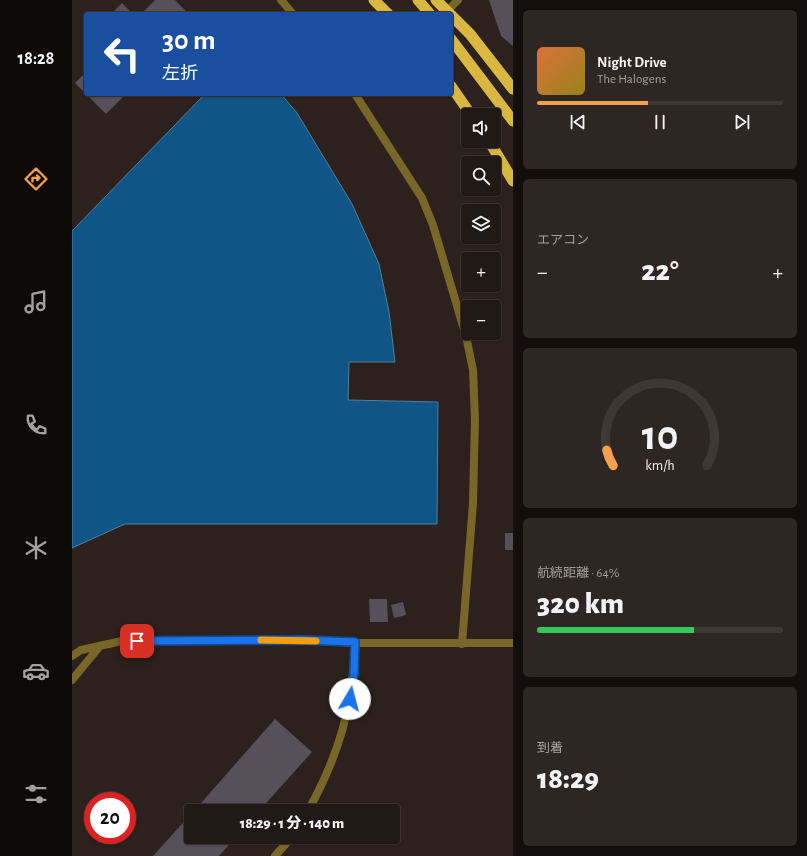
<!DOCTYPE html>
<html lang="ja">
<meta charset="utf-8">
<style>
body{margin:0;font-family:"Alegreya Sans","Noto Sans JP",sans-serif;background:#2d2622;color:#f1f3f6;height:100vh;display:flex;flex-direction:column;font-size:15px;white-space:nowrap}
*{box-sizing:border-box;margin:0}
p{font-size:13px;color:#a2a0a0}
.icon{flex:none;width:22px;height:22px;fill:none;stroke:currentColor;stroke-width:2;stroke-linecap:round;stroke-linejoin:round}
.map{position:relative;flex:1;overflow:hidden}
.panel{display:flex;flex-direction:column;gap:10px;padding:10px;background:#120e0c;width:294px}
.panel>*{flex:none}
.banner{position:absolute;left:12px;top:12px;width:369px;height:84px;border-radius:4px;box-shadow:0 1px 3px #0004,0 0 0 1px #3e3834;background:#1a4fa0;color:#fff;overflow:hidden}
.buttons{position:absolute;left:389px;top:108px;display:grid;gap:8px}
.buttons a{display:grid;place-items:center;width:40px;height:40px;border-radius:4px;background:#211915;box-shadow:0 1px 3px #0004,0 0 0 1px #3e3834;font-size:20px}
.speed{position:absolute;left:12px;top:792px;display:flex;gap:8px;font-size:20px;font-weight:700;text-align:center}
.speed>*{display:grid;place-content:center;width:52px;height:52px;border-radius:50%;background:#211915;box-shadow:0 1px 3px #0004,0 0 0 1px #3e3834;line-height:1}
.speed .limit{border:6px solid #d22;background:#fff;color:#111}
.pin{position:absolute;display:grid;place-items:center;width:34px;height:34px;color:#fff;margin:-17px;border-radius:8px;box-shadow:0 2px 6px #0006}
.me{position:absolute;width:44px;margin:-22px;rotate:8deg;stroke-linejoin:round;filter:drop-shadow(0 0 3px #0008)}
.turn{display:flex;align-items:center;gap:14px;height:84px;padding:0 12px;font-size:18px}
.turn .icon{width:52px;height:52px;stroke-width:2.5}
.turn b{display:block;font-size:28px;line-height:34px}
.big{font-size:30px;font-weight:800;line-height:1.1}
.panel .widget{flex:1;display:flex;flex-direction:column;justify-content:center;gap:6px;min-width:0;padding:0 14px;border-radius:6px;background:#2d2622}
.panel .dial{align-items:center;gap:0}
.dial svg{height:104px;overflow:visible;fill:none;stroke:#3e3834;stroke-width:7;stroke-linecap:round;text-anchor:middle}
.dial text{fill:#f1f3f6;stroke:none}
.song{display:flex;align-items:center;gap:12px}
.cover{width:48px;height:48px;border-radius:6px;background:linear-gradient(135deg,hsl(20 70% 55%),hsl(50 70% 35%))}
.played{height:4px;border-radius:2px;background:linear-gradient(90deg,#f8a04b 45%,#3e3834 45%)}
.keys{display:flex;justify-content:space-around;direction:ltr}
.heat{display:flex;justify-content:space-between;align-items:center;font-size:22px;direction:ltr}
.charge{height:6px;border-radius:3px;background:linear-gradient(90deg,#34c759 64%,#3e3834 0)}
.trip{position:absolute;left:112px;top:804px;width:216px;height:40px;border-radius:4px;background:#211915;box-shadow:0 1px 3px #0004,0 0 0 1px #3e3834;font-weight:800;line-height:40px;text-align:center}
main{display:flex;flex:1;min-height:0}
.menu{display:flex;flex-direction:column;width:72px;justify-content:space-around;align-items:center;background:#0d0a08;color:#a2a0a0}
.menu .icon{width:28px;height:28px}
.menu .on{color:#f8a04b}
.menu b{font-size:18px;color:#f1f3f6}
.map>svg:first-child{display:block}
</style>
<main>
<nav class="menu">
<b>18:28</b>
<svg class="icon on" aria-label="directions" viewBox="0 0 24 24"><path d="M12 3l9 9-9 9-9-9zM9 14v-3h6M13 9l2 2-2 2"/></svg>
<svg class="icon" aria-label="music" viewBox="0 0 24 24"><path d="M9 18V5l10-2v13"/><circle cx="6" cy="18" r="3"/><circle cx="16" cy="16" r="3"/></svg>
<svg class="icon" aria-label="phone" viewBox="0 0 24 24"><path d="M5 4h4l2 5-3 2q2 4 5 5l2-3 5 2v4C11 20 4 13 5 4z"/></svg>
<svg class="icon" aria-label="climate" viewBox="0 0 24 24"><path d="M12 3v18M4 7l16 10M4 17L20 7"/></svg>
<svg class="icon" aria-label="car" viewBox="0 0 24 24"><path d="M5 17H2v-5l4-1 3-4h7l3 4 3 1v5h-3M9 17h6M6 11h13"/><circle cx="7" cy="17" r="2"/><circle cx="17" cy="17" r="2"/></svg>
<svg class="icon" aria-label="filters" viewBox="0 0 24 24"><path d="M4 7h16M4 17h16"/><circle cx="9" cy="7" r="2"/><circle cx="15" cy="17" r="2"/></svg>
</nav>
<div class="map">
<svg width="441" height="856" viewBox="0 0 441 856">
<rect width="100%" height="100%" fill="#2c211c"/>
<path fill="#0f5585" stroke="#507fa0" d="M 133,94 L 209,94 L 225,113 L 280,204 L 307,264 L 317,312 L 323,362 L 277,362 L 276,400 L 366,402 L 365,524 L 53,524 L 0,548 L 0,231 Z"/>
<path fill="#56505b" d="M 83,0 L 103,0 L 117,14 L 69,14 Z
M 417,0 L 441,0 L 441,46 L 429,36 Z
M 50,3 L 61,14 L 39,14 Z
M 14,72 L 14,94 L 3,83 Z
M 14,94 L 54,94 L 34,114 Z
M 433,533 L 441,533 L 441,550 L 433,550 Z
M 297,599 L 315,599 L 316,622 L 298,622 Z
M 331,602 L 334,615 L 322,618 L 319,605 Z
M 203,719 L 240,752 L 187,811 L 122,811 Z
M 119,814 L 119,837 L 164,837 L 147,856 L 81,856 Z"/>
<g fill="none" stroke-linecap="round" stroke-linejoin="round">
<path stroke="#786728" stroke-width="8" d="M 209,0 L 221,14
M 375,11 L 386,0
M 283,94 L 350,198 L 361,225 L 394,336 L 401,370 L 403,420 L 401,503 L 390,644
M 0,656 L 9,650 L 50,641 L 230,640 L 283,643 L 441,643
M 0,680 L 28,646
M 236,811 C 267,755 281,707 283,643
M 203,856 L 220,837"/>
<path stroke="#d8b840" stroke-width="11" d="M 302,0 L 316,14
M 346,0 L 358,14
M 364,0 L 378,14
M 379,15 L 398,34 L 441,89
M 379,39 L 441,121
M 379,86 L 399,115
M 417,141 L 441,181"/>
</g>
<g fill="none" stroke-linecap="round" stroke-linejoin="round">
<g stroke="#114b97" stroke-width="10">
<path id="route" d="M 65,641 L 230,640 L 283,642 L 282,674 L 278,699"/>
</g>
<use href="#route" stroke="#1a73e8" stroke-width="7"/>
<path stroke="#f59e0b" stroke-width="7" d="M 189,640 L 244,641"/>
</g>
</svg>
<div class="buttons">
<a><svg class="icon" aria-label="sound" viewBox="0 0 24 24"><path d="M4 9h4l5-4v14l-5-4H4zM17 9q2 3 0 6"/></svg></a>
<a><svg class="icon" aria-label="search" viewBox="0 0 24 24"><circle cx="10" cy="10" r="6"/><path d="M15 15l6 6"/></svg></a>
<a><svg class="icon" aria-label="layers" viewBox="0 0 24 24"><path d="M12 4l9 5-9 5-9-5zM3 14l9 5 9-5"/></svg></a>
<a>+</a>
<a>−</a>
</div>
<div class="speed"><div class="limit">20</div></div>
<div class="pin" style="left:65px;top:641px;background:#d93025"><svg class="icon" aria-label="arrive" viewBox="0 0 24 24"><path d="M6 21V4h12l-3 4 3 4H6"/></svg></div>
<svg class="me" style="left:278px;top:699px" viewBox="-20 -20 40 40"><circle r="19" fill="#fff"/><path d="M0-13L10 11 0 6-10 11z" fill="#1a73e8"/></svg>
<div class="trip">18:29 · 1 分 · 140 m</div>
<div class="banner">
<div class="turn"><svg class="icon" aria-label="left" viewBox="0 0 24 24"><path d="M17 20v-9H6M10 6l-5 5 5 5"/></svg><div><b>30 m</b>左折</div></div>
</div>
</div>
<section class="panel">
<div class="widget">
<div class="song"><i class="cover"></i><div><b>Night Drive</b><p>The Halogens</p></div></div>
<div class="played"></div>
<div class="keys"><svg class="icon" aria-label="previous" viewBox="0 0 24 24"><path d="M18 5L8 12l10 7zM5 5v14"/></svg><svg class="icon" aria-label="pause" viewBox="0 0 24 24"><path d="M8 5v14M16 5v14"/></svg><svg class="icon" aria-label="next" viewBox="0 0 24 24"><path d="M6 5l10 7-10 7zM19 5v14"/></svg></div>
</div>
<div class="widget"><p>エアコン</p>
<div class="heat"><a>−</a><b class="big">22°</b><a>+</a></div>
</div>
<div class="widget dial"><svg viewBox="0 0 100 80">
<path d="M14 69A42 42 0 1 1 86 69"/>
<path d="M14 69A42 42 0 0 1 9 57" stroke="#f8a04b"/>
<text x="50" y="56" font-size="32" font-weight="700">10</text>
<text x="50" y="72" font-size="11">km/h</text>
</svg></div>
<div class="widget"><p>航続距離 · 64%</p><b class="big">320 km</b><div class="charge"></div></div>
<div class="widget"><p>到着</p><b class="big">18:29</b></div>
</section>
</main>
